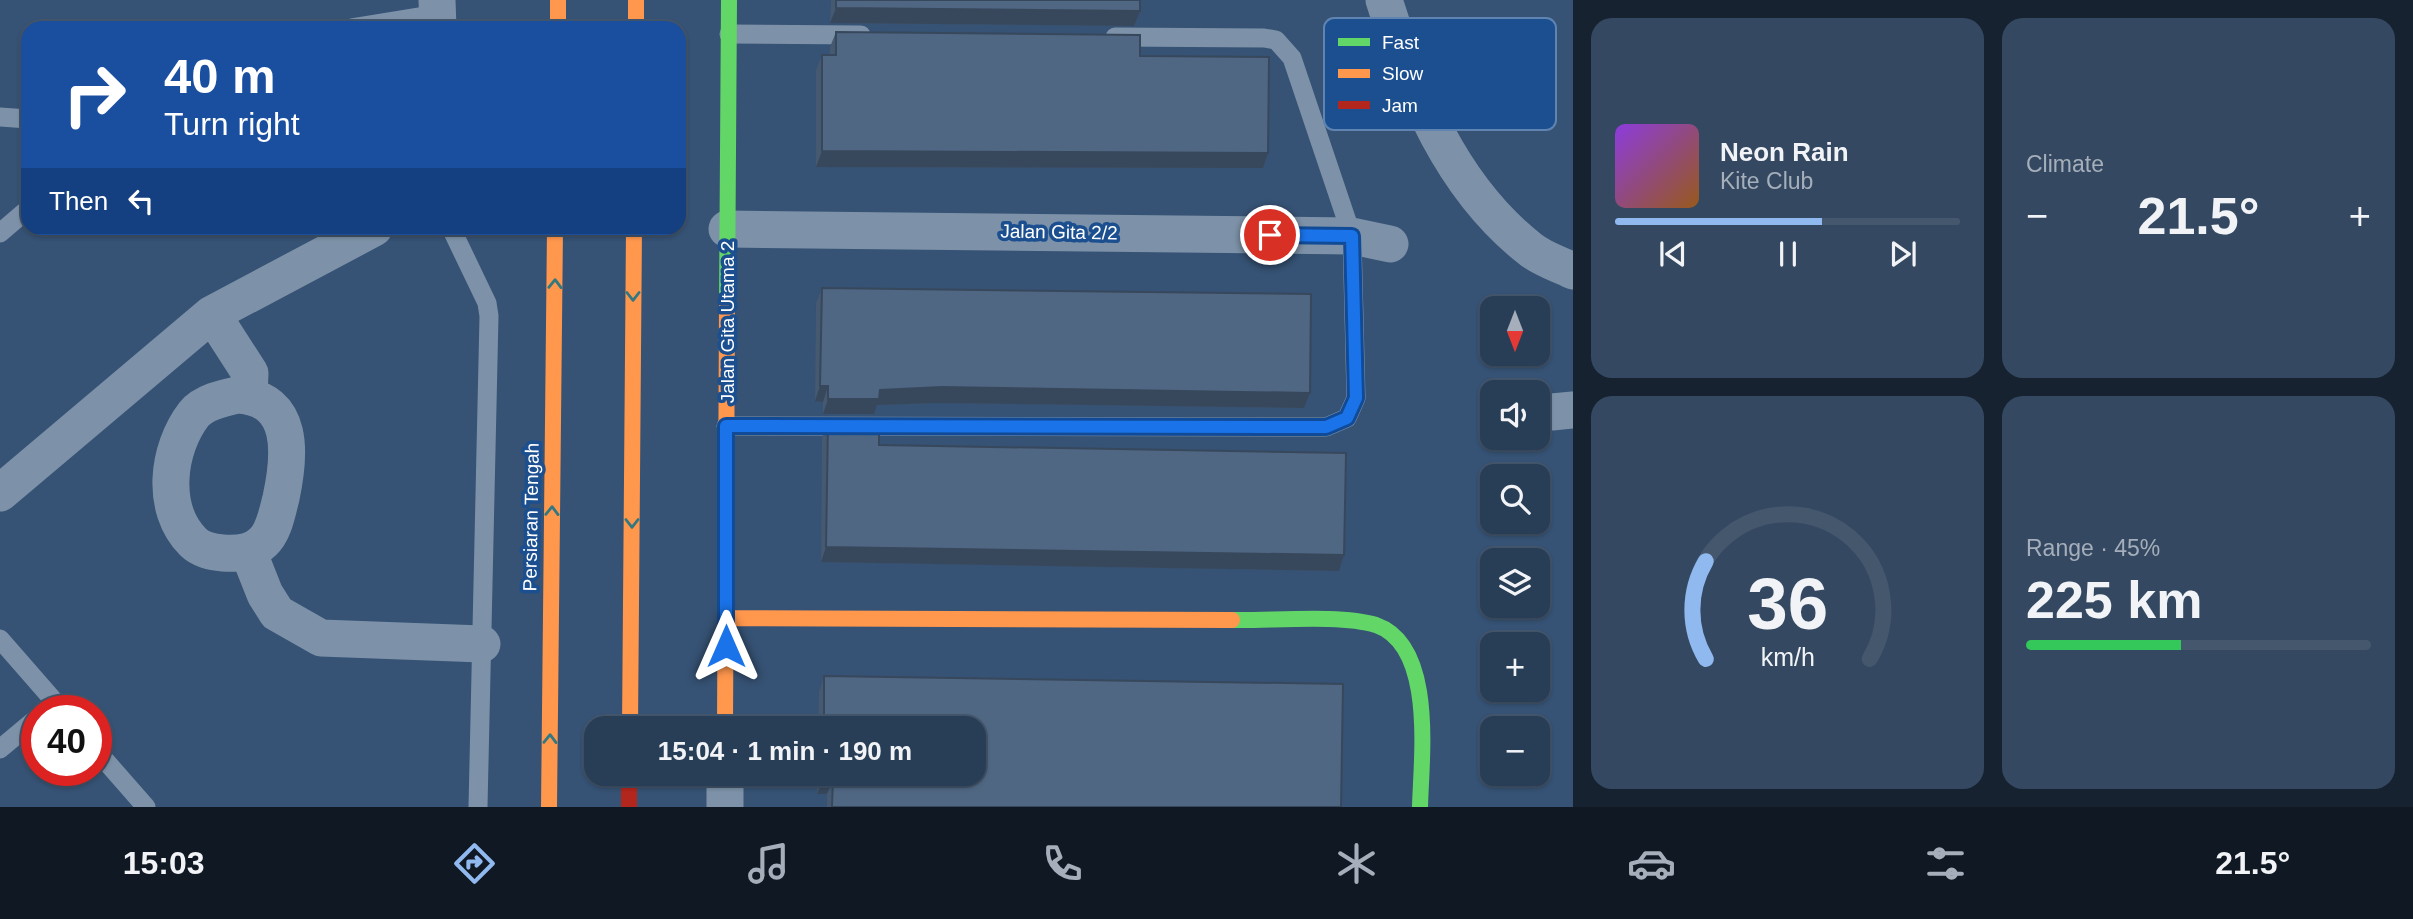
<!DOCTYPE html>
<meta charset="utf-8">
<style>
body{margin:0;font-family:Arial,sans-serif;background:#344961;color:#f1f3f6;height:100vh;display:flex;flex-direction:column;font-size:26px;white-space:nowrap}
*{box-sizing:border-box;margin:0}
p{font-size:23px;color:#a5aeba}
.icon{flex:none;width:38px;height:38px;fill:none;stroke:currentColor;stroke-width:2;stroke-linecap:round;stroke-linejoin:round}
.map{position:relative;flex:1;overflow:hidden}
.sheet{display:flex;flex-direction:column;gap:18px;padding:18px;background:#162230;width:840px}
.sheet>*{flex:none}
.guide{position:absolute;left:21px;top:21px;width:665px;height:214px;border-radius:21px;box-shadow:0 2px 5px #0004,0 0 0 2px #44576d;background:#1a4fa0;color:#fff;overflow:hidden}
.needle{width:46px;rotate:180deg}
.tools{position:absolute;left:1480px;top:296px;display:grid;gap:14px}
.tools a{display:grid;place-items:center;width:70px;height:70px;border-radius:14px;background:#283e57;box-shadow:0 2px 5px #0004,0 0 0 2px #44576d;font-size:35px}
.speed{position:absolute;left:21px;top:695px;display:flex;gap:14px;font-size:35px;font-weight:700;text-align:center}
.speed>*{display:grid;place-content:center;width:91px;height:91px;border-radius:50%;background:#283e57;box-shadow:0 2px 5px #0004,0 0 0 2px #44576d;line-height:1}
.speed .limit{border:10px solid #d22;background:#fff;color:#111}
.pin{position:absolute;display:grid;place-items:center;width:60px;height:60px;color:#fff;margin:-30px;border:4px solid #fff;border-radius:50%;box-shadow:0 2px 7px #0007}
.me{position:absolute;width:77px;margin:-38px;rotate:0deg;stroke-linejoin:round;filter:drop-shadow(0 0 5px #0008)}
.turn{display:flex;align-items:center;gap:24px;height:147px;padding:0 28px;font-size:32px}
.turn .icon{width:91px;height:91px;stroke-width:2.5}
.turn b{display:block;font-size:49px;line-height:60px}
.then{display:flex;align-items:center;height:66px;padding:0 28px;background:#0003;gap:14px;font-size:26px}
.big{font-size:52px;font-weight:800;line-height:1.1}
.sheet .widget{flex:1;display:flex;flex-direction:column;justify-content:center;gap:10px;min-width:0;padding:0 24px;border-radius:21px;background:#344961}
.sheet .dial{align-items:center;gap:0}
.dial svg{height:182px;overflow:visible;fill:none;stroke:#44576d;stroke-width:7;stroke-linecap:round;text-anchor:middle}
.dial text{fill:#f1f3f6;stroke:none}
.song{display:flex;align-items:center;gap:21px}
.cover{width:84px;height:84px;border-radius:10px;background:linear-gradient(135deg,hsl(270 70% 55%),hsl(30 70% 35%))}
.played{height:7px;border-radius:4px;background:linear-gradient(90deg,#90b9f0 60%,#44576d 60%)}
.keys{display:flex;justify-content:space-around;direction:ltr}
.heat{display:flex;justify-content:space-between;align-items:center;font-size:38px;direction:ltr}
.charge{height:10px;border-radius:5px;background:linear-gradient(90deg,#34c759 45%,#44576d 0)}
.sheet .tiles{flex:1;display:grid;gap:18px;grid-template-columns:repeat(2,1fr)}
.trip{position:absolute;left:584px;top:716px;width:402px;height:70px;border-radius:21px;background:#283e57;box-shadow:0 2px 5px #0004,0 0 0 2px #44576d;font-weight:800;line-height:70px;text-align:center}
.dock{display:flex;height:112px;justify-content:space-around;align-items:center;background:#101923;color:#a5aeba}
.dock .icon{width:49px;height:49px}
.dock .selected{color:#90b9f0}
.dock b{font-size:32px;color:#f1f3f6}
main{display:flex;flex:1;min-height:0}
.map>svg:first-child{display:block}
</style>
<main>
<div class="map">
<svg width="1573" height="807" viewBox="0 0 1573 807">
<rect width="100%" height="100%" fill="#365274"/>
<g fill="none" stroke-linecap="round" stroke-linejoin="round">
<path stroke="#7d92a8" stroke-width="19" d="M 352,28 L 438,14
M 729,34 L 861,35
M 0,117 L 28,119
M 451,228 L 487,303 L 489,316 L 478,807
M 0,233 L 28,209
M 726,426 L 1326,427 L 1347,418 L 1356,398 L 1352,236 L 1292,58 L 1276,40 L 1264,38 L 1115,37
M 0,639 L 62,710
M 0,749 L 37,718
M 96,750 L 146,807"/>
<path stroke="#7d92a8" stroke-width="37" d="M 437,0 L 438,28
M 1384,0 C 1413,92 1451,187 1530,249 C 1542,259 1559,264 1573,271
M 727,229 L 1352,236 L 1390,244
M 212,314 L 250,373 L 249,396
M 237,395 C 296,398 290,456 281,498 C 277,513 274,532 263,542 C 252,553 237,554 223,553 C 212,552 201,550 193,542 C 160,509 167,449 194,414 C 204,402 223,398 237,395 Z
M 1552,412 L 1573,410
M 0,493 L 212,314 L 374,228
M 248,551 L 265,594 L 277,613 L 321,638 L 482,644
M 725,807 L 725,774"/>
<path stroke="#63d668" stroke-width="16" d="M 727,305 L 729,0
M 1232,620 C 1271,621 1340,614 1376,625 C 1436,646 1421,759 1420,807"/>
<path stroke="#ff974d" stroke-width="16" d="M 558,0 L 558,28
M 636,0 L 636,28
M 726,618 L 1232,620
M 630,728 L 634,228
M 725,728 L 727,305
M 549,807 L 555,228"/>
<path stroke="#b3261e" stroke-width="16" d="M 629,774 L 629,807"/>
</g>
<path fill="#455971" d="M 831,0 L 1140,0 L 1140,11 L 1134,26 L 830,23 Z
M 836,32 L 1140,56 L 1268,153 L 1263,168 L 816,167 L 816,70 L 822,55 L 830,55 L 830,47 Z
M 822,288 L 1310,393 L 1304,408 L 937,403 L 877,405 L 874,414 L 823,414 L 823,402 L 815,401 L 816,303 Z
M 828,423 L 879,445 L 1344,555 L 1339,571 L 821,562 L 822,438 Z
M 824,676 L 1341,807 L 827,807 L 827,794 L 817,794 L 818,774 L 975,774 L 975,728 L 818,728 L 819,692 Z"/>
<path fill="#38485c" d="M 836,8 L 1140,11 L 1134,26 L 830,23 Z
M 822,151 L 1268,153 L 1263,168 L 816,167 Z
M 820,386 L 828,386 L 823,402 L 815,401 Z
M 942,387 L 1310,393 L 1304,408 L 937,403 L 877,405 L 874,414 L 823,414 L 828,399 L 880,390 Z
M 826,547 L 1344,555 L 1339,571 L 821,562 Z
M 823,778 L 833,779 L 827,794 L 817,794 Z"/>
<path fill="#506783" stroke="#38485c" stroke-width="2" d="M 836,0 L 1140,0 L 1140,11 L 836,8 Z
M 836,32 L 1140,35 L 1140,56 L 1269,57 L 1268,153 L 822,151 L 822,55 L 836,55 Z
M 822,288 L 1311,294 L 1310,393 L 942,387 L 880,390 L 879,399 L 828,399 L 828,386 L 820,386 Z
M 828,423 L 879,423 L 879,445 L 1346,453 L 1344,555 L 826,547 Z
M 824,676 L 1343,684 L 1341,807 L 832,807 L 833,779 L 823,778 L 823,774 L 975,774 L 975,728 L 824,728 Z"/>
<defs><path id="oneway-chevron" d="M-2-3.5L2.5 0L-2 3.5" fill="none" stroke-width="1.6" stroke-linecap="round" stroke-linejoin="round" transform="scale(1.75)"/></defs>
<g stroke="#317883">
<use href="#oneway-chevron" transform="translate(555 284) rotate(-89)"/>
<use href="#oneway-chevron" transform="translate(633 296) rotate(90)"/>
<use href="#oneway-chevron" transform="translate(552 511) rotate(-89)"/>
<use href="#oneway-chevron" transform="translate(632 523) rotate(90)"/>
<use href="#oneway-chevron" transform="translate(550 739) rotate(-89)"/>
</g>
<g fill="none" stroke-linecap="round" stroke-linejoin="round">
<g stroke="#114b97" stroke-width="18">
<path id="route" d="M 726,646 L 726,426 L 1326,427 L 1347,418 L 1356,398 L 1352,236 L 1270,235"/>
</g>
<use href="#route" stroke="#1a73e8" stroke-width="12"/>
</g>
<g text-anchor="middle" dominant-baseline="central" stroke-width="7" stroke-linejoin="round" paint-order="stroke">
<g font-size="19" fill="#fff" stroke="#1b4f8f">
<text transform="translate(1059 232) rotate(1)">Jalan Gita 2/2</text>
<text transform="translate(727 322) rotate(-90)">Jalan Gita Utama 2</text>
<text transform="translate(531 517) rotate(-89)">Persiaran Tengah</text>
</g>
</g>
<rect x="1324" y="18" width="232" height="112" rx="10" fill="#1b4f8f" stroke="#5f84b1" stroke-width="2"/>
<rect x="1338" y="38" width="32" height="8" fill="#63d668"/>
<rect x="1338" y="69" width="32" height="9" fill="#ff974d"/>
<rect x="1338" y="101" width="32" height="8" fill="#b3261e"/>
<g font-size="19" fill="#fff">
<text x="1382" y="49">Fast</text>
<text x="1382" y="80">Slow</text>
<text x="1382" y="112">Jam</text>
</g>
</svg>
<div class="tools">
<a><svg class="needle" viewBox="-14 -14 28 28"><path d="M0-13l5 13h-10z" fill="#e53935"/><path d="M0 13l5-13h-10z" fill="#a5aeba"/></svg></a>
<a><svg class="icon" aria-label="sound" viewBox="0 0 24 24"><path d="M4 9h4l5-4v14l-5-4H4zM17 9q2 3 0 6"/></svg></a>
<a><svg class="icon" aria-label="search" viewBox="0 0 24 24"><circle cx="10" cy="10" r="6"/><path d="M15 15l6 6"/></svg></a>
<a><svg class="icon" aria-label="layers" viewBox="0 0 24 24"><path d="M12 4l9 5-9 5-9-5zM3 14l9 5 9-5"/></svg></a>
<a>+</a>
<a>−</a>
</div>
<div class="speed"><div class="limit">40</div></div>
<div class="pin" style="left:1270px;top:235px;background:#d93025"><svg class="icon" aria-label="arrive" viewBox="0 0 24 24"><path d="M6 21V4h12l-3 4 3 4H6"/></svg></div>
<svg class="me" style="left:726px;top:646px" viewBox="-20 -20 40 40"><path d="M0-17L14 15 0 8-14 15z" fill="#1a73e8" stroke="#fff" stroke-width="4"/></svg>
<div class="trip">15:04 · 1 min · 190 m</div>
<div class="guide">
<div class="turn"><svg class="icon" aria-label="right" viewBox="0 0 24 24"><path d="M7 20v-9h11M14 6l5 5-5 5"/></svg><div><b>40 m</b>Turn right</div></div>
<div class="then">Then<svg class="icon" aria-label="left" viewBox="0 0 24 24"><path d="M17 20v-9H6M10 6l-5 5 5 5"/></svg></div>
</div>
</div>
<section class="sheet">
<div class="tiles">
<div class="widget">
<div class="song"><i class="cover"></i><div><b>Neon Rain</b><p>Kite Club</p></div></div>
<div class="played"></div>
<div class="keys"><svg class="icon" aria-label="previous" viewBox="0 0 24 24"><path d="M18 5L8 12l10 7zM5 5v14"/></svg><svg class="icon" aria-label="pause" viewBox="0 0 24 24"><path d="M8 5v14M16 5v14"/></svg><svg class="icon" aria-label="next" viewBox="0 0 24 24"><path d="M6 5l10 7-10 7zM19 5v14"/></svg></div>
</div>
<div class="widget"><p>Climate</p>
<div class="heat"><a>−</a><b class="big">21.5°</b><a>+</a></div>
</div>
<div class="widget dial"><svg viewBox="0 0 100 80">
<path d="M14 69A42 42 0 1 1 86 69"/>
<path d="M14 69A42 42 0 0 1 14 26" stroke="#90b9f0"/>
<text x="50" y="56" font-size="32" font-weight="700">36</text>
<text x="50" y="72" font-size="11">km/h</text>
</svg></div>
<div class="widget"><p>Range · 45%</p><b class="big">225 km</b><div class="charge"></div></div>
</div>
</section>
</main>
<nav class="dock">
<b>15:03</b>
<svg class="icon selected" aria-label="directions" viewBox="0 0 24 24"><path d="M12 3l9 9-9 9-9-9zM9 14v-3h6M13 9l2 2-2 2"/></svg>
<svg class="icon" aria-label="music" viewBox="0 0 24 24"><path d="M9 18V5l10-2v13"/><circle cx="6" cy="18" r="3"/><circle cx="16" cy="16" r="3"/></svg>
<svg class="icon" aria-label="phone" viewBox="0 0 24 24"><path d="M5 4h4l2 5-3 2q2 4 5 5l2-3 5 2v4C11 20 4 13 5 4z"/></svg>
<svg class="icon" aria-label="climate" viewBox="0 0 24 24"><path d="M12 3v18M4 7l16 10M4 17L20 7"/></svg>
<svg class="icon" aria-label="car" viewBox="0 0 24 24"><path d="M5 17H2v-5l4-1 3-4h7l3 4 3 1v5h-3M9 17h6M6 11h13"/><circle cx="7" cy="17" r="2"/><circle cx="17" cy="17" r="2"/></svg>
<svg class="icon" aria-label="filters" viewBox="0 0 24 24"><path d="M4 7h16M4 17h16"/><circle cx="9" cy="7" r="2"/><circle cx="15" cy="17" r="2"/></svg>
<b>21.5°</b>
</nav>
